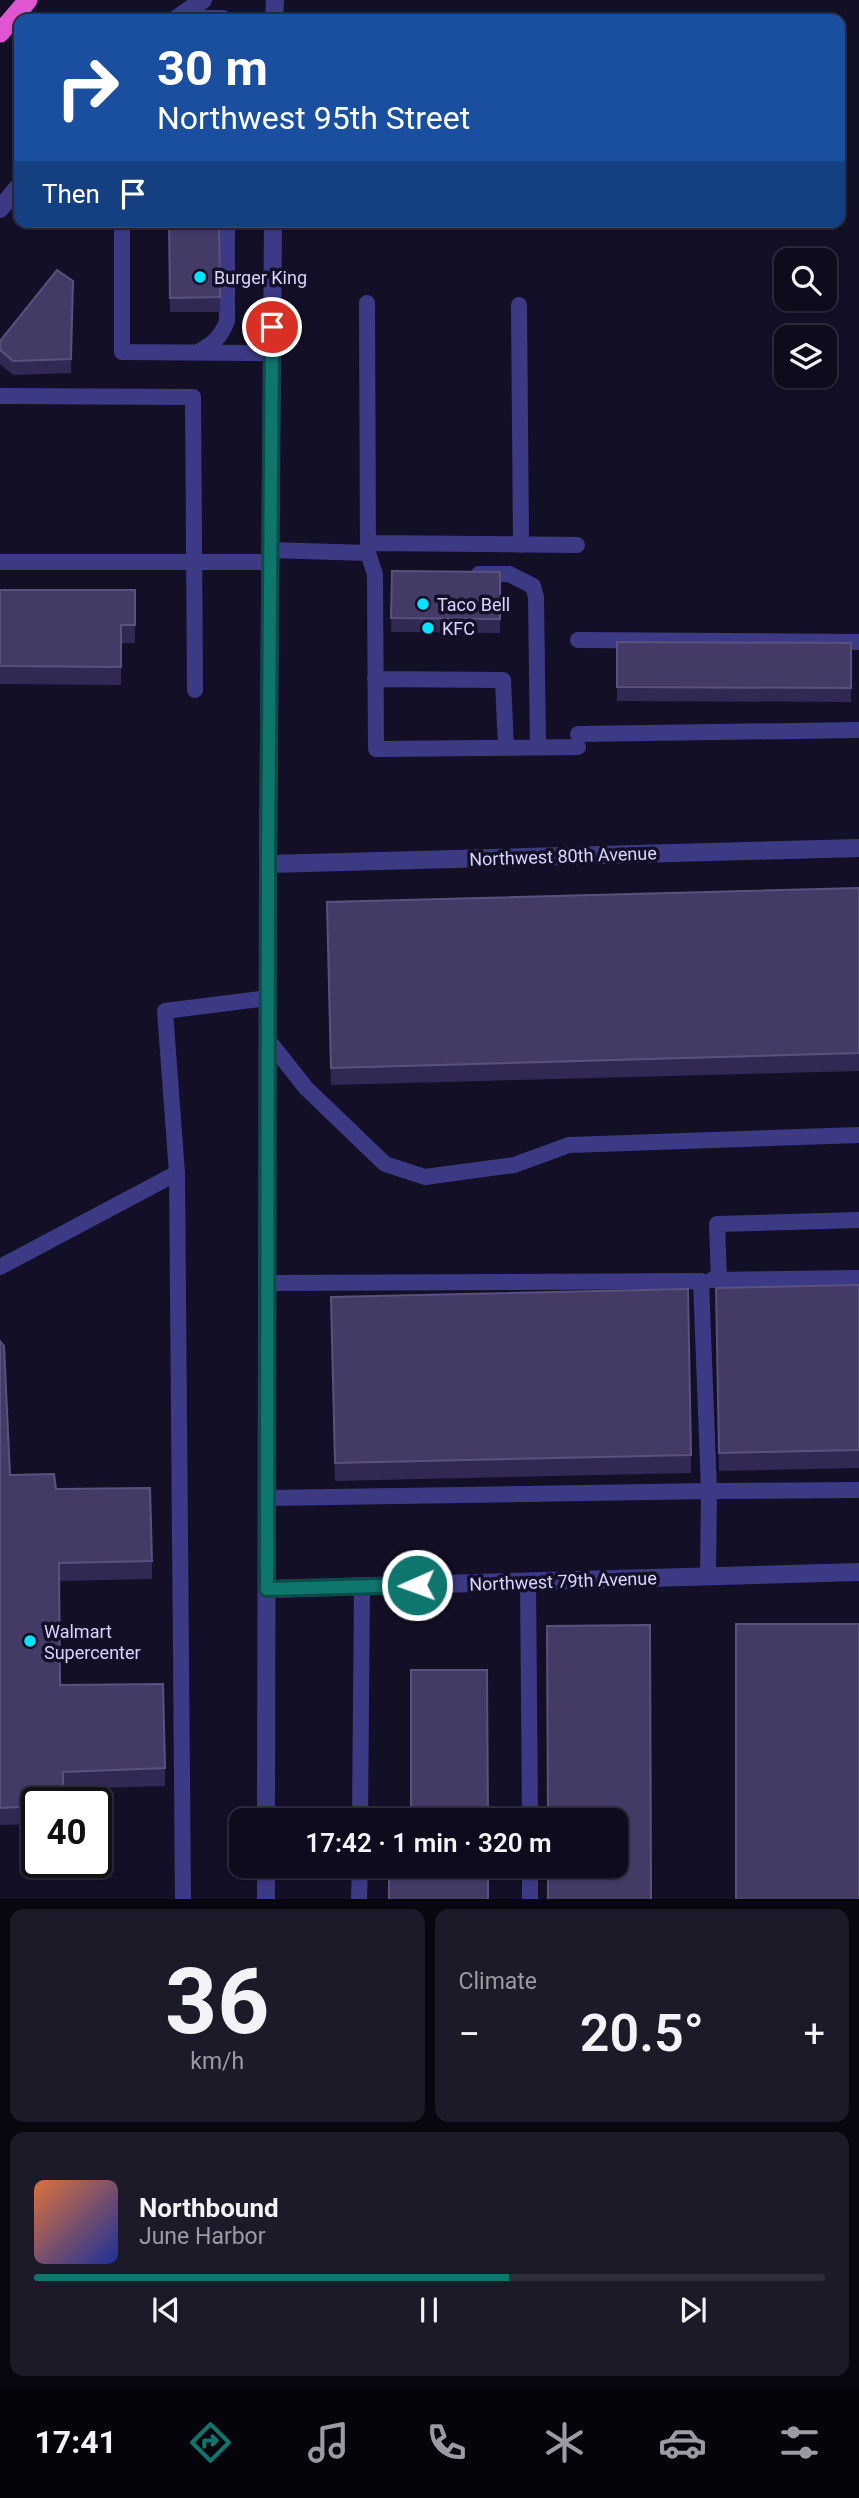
<!DOCTYPE html>
<meta charset="utf-8">
<style>
body{margin:0;font-family:Roboto,sans-serif;background:#1c1929;color:#f1f3f6;height:100vh;display:flex;flex-direction:column;font-size:26px;white-space:nowrap}
*{box-sizing:border-box;margin:0}
p{font-size:23px;color:#9b9ba3}
.icon{flex:none;width:38px;height:38px;fill:none;stroke:currentColor;stroke-width:2;stroke-linecap:round;stroke-linejoin:round}
.map{position:relative;height:1899px;overflow:hidden}
.sheet{display:flex;flex-direction:column;gap:10px;padding:10px;background:#08060f;flex:1}
.sheet>*{flex:none}
.hud{position:absolute;left:14px;top:14px;width:831px;height:214px;border-radius:14px;box-shadow:0 2px 5px #0004,0 0 0 2px #2e2b3b;background:#1a4fa0;color:#fff;overflow:hidden}
.tools{position:absolute;left:774px;top:248px;display:grid;gap:14px}
.tools a{display:grid;place-items:center;width:63px;height:63px;border-radius:14px;background:#0e0b1c;box-shadow:0 2px 5px #0004,0 0 0 2px #2e2b3b;font-size:35px}
.speed{position:absolute;left:21px;top:1787px;display:flex;gap:14px;font-size:35px;font-weight:700;text-align:center}
.speed>*{display:grid;place-content:center;width:91px;height:91px;border-radius:50%;background:#0e0b1c;box-shadow:0 2px 5px #0004,0 0 0 2px #2e2b3b;line-height:1}
.speed .limit{border:4px solid #111;border-radius:10px;background:#fff;color:#111}
.pin{position:absolute;display:grid;place-items:center;width:60px;height:60px;color:#fff;margin:-30px;border:4px solid #fff;border-radius:50%;box-shadow:0 2px 7px #0007}
.me{position:absolute;width:77px;margin:-38px;rotate:268deg;stroke-linejoin:round;filter:drop-shadow(0 0 5px #0008)}
.turn{display:flex;align-items:center;gap:24px;height:147px;padding:0 28px;font-size:32px}
.turn .icon{width:91px;height:91px;stroke-width:2.5}
.turn b{display:block;font-size:49px;line-height:60px}
.then{display:flex;align-items:center;height:66px;padding:0 28px;background:#0003;gap:14px;font-size:26px}
.big{font-size:52px;font-weight:600;line-height:1.1}
.sheet .tile{flex:1;display:flex;flex-direction:column;justify-content:center;gap:10px;min-width:0;padding:0 24px;border-radius:14px;background:#1c1929}
.sheet .dial{align-items:center;gap:0}
.dial b{font-size:91px;line-height:1}
.song{display:flex;align-items:center;gap:21px}
.cover{width:84px;height:84px;border-radius:10px;background:linear-gradient(135deg,hsl(20 70% 55%),hsl(230 70% 35%))}
.played{height:7px;border-radius:4px;background:linear-gradient(90deg,#0f766e 60%,#2e2b3b 60%)}
.keys{display:flex;justify-content:space-around;direction:ltr}
.heat{display:flex;justify-content:space-between;align-items:center;font-size:38px;direction:ltr}
.sheet .tiles{flex:1;display:grid;gap:10px;grid-template-columns:1fr 1fr}
.tile:last-child{grid-column:span 2}
.trip{position:absolute;left:229px;top:1808px;width:399px;height:70px;border-radius:14px;background:#0e0b1c;box-shadow:0 2px 5px #0004,0 0 0 2px #2e2b3b;font-weight:600;line-height:70px;text-align:center}
.tabs{display:flex;height:112px;justify-content:space-around;align-items:center;background:#06040b;color:#9b9ba3}
.tabs .icon{width:49px;height:49px}
.tabs .selected{color:#0f766e}
.tabs b{font-size:32px;color:#f1f3f6}
.map>svg:first-child{display:block}
</style>
<div class="map">
<svg width="859" height="1900" viewBox="0 0 859 1900">
<rect width="100%" height="100%" fill="#130f26"/>
<g fill="none" stroke-linecap="round" stroke-linejoin="round">
<path stroke="#3d3a85" stroke-width="16" d="M 122,222 L 122,352 L 272,353
M 367,303 L 368,553
M 519,305 L 521,545
M 198,352 C 213,344 221,337 227,321 L 227,222
M 0,396 L 193,397 L 195,690
M 368,543 L 577,545
M 270,550 L 368,553 L 375,574 L 376,749 L 578,747
M 0,562 L 270,562
M 479,574 L 509,574 L 533,586 L 536,597 L 538,747
M 578,640 L 859,642
M 375,679 L 503,680 L 506,748
M 578,734 L 859,730
M 268,1040 L 306,1088 L 385,1164 L 425,1177 L 514,1165 L 569,1145 L 859,1135
M 0,1267 L 177,1173
M 711,1280 L 859,1278
M 719,1280 L 717,1224 L 859,1220
M 267,1283 L 701,1281 L 709,1491 L 267,1498
M 708,1576 L 709,1491 L 859,1490
M 528,1582 L 530,1820
M 360,1820 L 362,1587
M 530,1866 L 530,1900
M 183,1900 L 177,1173 L 165,1011 L 268,998
M 359,1900 L 360,1866"/>
<path stroke="#3d3a85" stroke-width="18" d="M 268,864 L 859,848"/>
<path stroke="#3d3a85" stroke-width="18" d="M 176,19 L 203,0
M 194,19 L 223,19
M 274,19 L 275,0
M 0,209 L 19,186
M 267,1589 L 859,1572
M 266,1820 L 268,864 L 273,222
M 266,1900 L 266,1866"/>
<path stroke="#e055d1" stroke-width="19" d="M 0,33 L 28,0"/>
</g>
<path fill="#312854" d="M 169,222 L 219,222 L 220,312 L 170,312 Z
M 73,281 L 71,373 L 13,375 L 0,364 L 0,341 Z
M 392,571 L 500,572 L 500,633 L 391,632 Z
M 0,590 L 135,590 L 135,643 L 121,643 L 121,685 L 0,684 Z
M 617,642 L 851,643 L 851,702 L 617,701 Z
M 859,888 L 859,1071 L 331,1085 L 327,919 Z
M 859,1285 L 859,1468 L 719,1471 L 716,1288 Z
M 331,1315 L 691,1455 L 691,1473 L 335,1481 Z
M 0,1341 L 10,1475 L 56,1489 L 152,1561 L 152,1579 L 59,1581 L 60,1685 L 165,1768 L 165,1786 L 63,1789 L 37,1802 L 37,1824 L 0,1825 Z"/>
<path fill="#433a66" stroke="#5a527e" stroke-width="2" d="M 169,222 L 219,222 L 220,297 L 170,298 Z
M 57,270 L 73,281 L 71,359 L 13,361 L 0,350 L 0,341 Z
M 392,571 L 500,572 L 500,619 L 391,618 Z
M 0,590 L 135,590 L 135,625 L 121,625 L 121,667 L 0,666 Z
M 617,642 L 851,643 L 851,688 L 617,687 Z
M 859,888 L 859,1053 L 331,1068 L 327,902 Z
M 859,1285 L 859,1450 L 719,1453 L 716,1288 Z
M 688,1289 L 691,1455 L 335,1463 L 331,1297 Z
M 0,1341 L 4,1346 L 10,1475 L 54,1474 L 56,1489 L 150,1488 L 152,1561 L 59,1563 L 60,1685 L 163,1684 L 165,1768 L 63,1772 L 63,1802 L 37,1802 L 37,1806 L 0,1808 Z
M 736,1624 L 859,1624 L 859,1900 L 736,1900 Z
M 650,1625 L 651,1900 L 548,1900 L 548,1866 L 616,1866 L 616,1820 L 548,1820 L 547,1626 Z
M 411,1670 L 487,1670 L 488,1820 L 411,1820 Z
M 389,1866 L 488,1866 L 488,1900 L 389,1900 Z"/>
<g fill="none" stroke-linecap="round" stroke-linejoin="round">
<g stroke="#0a4d48" stroke-width="18">
<path id="route" d="M 272,327 L 268,864 L 267,1589 L 417,1585"/>
</g>
<use href="#route" stroke="#0f766e" stroke-width="12"/>
</g>
<g fill="#00e5ff" stroke="#130f26" stroke-width="2.5">
<circle cx="200" cy="277" r="7"/>
<circle cx="423" cy="604" r="7"/>
<circle cx="428" cy="628" r="7"/>
<circle cx="30" cy="1641" r="7"/>
</g>
<g text-anchor="middle" dominant-baseline="central" stroke-width="7" stroke-linejoin="round" paint-order="stroke">
<g font-size="18" fill="#d9d4ff" stroke="#130f26" text-anchor="start">
<text x="214" y="277">Burger King</text>
<text x="437" y="604">Taco Bell</text>
<text x="442" y="628">KFC</text>
<text x="44" y="1631">Walmart<tspan x="44" dy="21">Supercenter</tspan></text>
</g>
<g font-size="18" fill="#d9d4ff" stroke="#130f26">
<text transform="translate(563 856) rotate(-2)">Northwest 80th Avenue</text>
<text transform="translate(563 1581) rotate(-2)">Northwest 79th Avenue</text>
</g>
</g>
</svg>
<div class="tools">
<a><svg class="icon" aria-label="search" viewBox="0 0 24 24"><circle cx="10" cy="10" r="6"/><path d="M15 15l6 6"/></svg></a>
<a><svg class="icon" aria-label="layers" viewBox="0 0 24 24"><path d="M12 4l9 5-9 5-9-5zM3 14l9 5 9-5"/></svg></a>
</div>
<div class="speed"><div class="limit">40</div></div>
<div class="pin" style="left:272px;top:327px;background:#d93025"><svg class="icon" aria-label="arrive" viewBox="0 0 24 24"><path d="M6 21V4h12l-3 4 3 4H6"/></svg></div>
<svg class="me" style="left:417px;top:1585px" viewBox="-20 -20 40 40"><circle r="17" fill="#0f766e" stroke="#fff" stroke-width="3"/><path d="M0-11L8 9 0 5-8 9z" fill="#fff"/></svg>
<div class="trip">17:42 · 1 min · 320 m</div>
<div class="hud">
<div class="turn"><svg class="icon" aria-label="right" viewBox="0 0 24 24"><path d="M7 20v-9h11M14 6l5 5-5 5"/></svg><div><b>30 m</b>Northwest 95th Street</div></div>
<div class="then">Then<svg class="icon" aria-label="arrive" viewBox="0 0 24 24"><path d="M6 21V4h12l-3 4 3 4H6"/></svg></div>
</div>
</div>
<section class="sheet">
<div class="tiles">
<div class="tile dial"><b>36</b><p>km/h</p></div>
<div class="tile"><p>Climate</p>
<div class="heat"><a>−</a><b class="big">20.5°</b><a>+</a></div>
</div>
<div class="tile">
<div class="song"><i class="cover"></i><div><b>Northbound</b><p>June Harbor</p></div></div>
<div class="played"></div>
<div class="keys"><svg class="icon" aria-label="previous" viewBox="0 0 24 24"><path d="M18 5L8 12l10 7zM5 5v14"/></svg><svg class="icon" aria-label="pause" viewBox="0 0 24 24"><path d="M8 5v14M16 5v14"/></svg><svg class="icon" aria-label="next" viewBox="0 0 24 24"><path d="M6 5l10 7-10 7zM19 5v14"/></svg></div>
</div>
</div>
</section>
<nav class="tabs">
<b>17:41</b>
<svg class="icon selected" aria-label="directions" viewBox="0 0 24 24"><path d="M12 3l9 9-9 9-9-9zM9 14v-3h6M13 9l2 2-2 2"/></svg>
<svg class="icon" aria-label="music" viewBox="0 0 24 24"><path d="M9 18V5l10-2v13"/><circle cx="6" cy="18" r="3"/><circle cx="16" cy="16" r="3"/></svg>
<svg class="icon" aria-label="phone" viewBox="0 0 24 24"><path d="M5 4h4l2 5-3 2q2 4 5 5l2-3 5 2v4C11 20 4 13 5 4z"/></svg>
<svg class="icon" aria-label="climate" viewBox="0 0 24 24"><path d="M12 3v18M4 7l16 10M4 17L20 7"/></svg>
<svg class="icon" aria-label="car" viewBox="0 0 24 24"><path d="M5 17H2v-5l4-1 3-4h7l3 4 3 1v5h-3M9 17h6M6 11h13"/><circle cx="7" cy="17" r="2"/><circle cx="17" cy="17" r="2"/></svg>
<svg class="icon" aria-label="filters" viewBox="0 0 24 24"><path d="M4 7h16M4 17h16"/><circle cx="9" cy="7" r="2"/><circle cx="15" cy="17" r="2"/></svg>
</nav>
